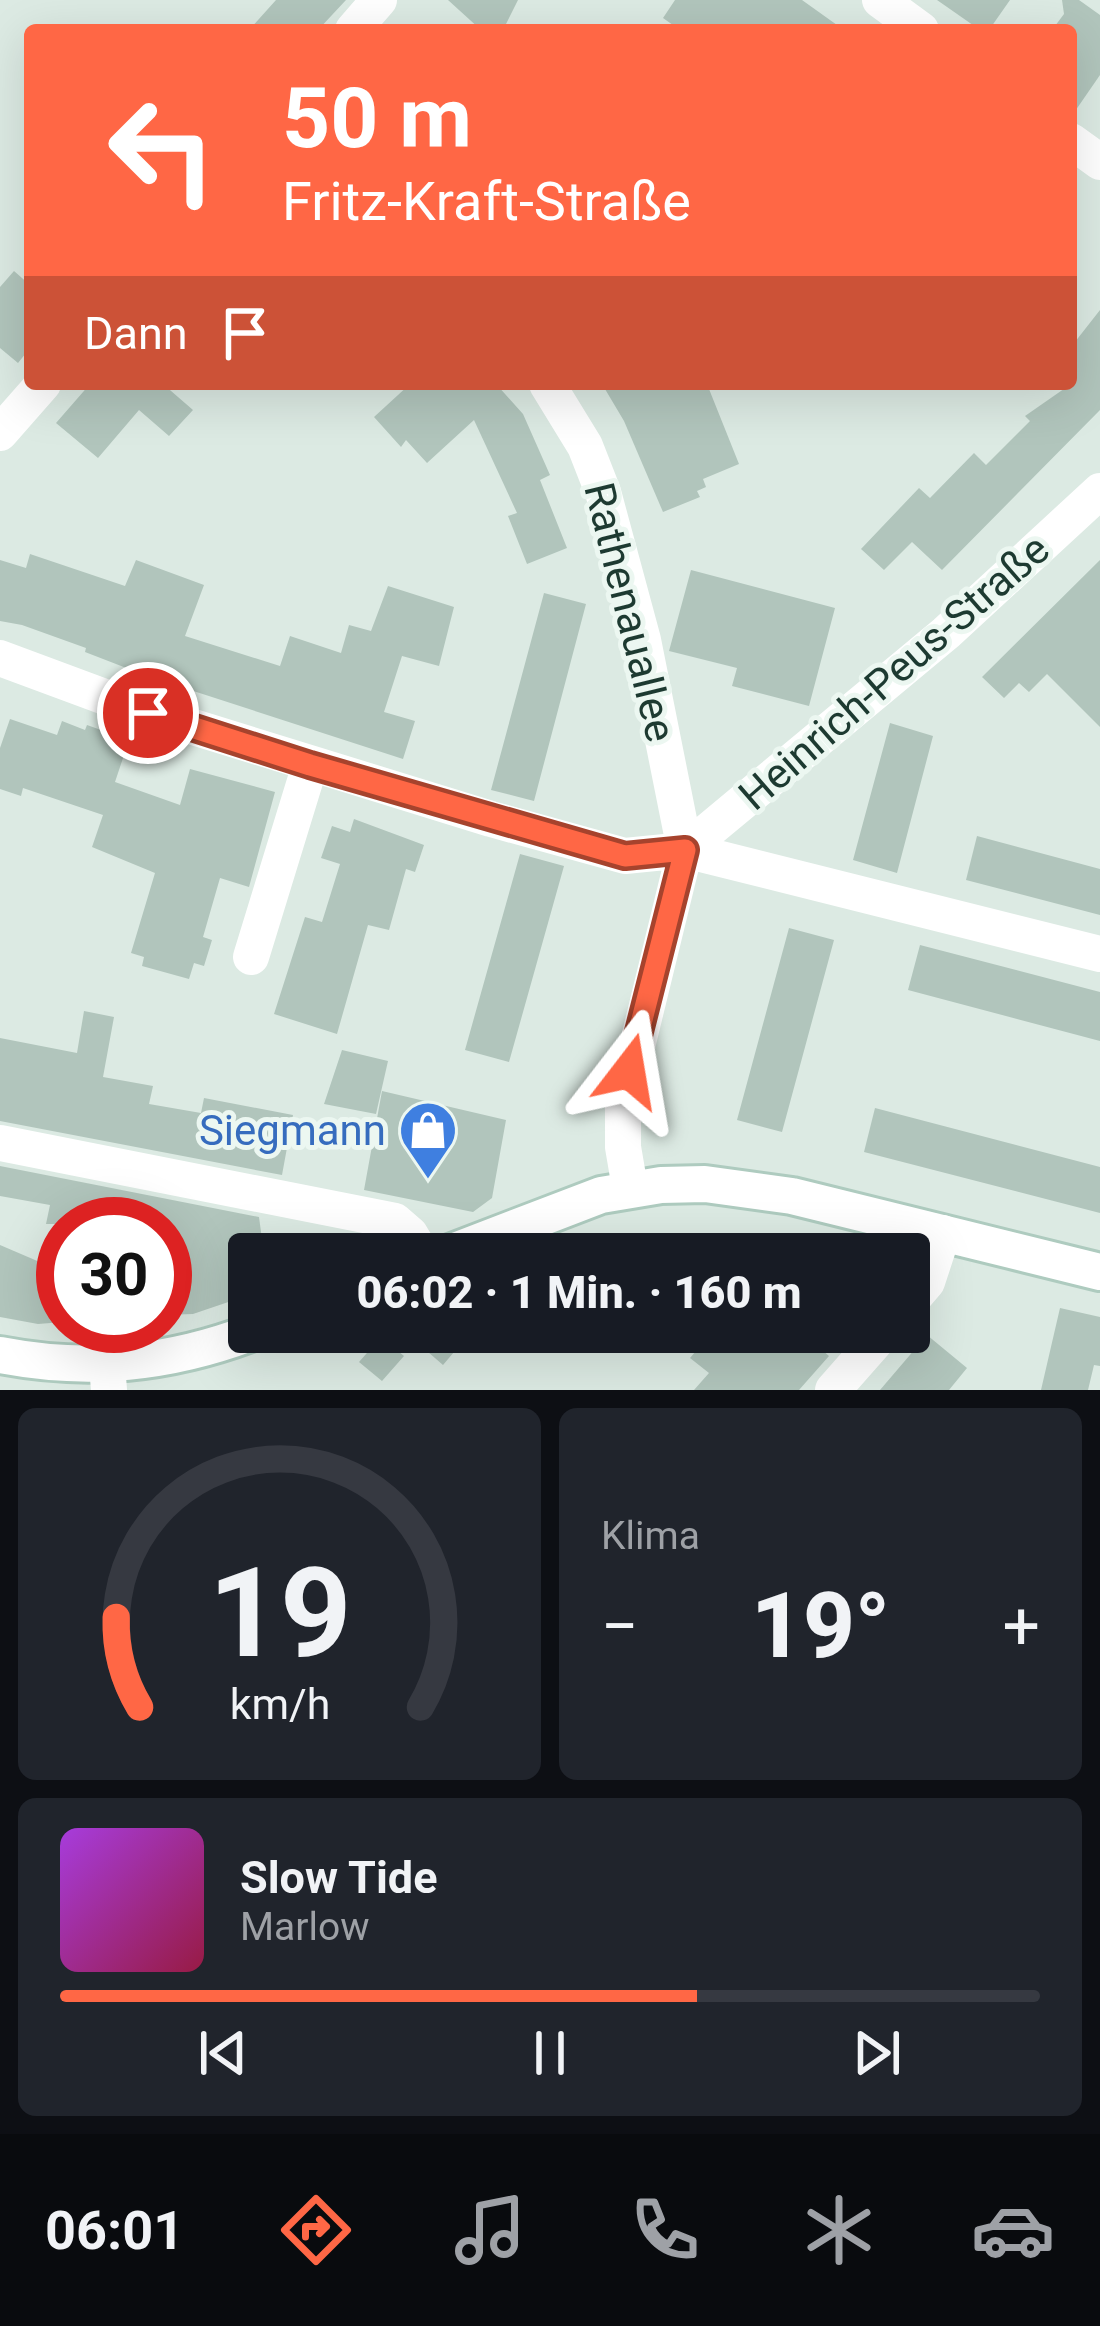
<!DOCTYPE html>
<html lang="de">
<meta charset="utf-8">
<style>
body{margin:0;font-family:Roboto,sans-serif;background:#20242c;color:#f1f3f6;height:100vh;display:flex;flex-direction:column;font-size:45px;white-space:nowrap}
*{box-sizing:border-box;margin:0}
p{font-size:39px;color:#9ea1a6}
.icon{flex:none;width:66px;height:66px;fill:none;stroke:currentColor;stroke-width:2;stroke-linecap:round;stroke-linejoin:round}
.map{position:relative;height:1390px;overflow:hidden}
.drawer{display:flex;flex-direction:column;gap:18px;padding:18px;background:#0d0f14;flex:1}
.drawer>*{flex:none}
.hud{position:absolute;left:24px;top:24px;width:1053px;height:366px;border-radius:12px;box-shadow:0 12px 48px #0002;background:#ff6745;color:#fff;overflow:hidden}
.speed{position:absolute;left:36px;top:1197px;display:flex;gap:24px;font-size:60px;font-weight:700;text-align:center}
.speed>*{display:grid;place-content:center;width:156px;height:156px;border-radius:50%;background:#171b24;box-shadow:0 12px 48px #0002;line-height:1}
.speed .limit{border:18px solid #d22;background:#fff;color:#111}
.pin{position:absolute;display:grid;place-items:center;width:102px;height:102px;color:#fff;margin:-51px;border:6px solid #fff;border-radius:50%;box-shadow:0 3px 12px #0007}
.me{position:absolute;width:132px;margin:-66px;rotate:14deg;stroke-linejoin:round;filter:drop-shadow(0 0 9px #0008)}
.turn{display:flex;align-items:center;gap:42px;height:252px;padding:0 60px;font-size:54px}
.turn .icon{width:156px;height:156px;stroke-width:2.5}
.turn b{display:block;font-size:84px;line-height:102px}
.then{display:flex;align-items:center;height:114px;padding:0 60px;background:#0003;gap:24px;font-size:45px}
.big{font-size:90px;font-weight:800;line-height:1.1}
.drawer .card{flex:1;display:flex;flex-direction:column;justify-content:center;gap:18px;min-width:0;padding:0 42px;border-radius:18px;background:#20242c}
.drawer .dial{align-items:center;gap:0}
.dial svg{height:312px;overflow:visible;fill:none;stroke:#363941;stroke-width:7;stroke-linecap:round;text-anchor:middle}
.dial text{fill:#f1f3f6;stroke:none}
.song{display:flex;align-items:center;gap:36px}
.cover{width:144px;height:144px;border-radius:18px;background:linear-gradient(135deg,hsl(280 70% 55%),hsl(340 70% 35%))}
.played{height:12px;border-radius:6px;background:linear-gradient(90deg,#ff6745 65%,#363941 65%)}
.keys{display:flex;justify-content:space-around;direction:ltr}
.heat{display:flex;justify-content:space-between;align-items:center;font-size:66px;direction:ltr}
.drawer .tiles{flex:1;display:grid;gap:18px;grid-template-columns:1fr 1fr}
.card:last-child{grid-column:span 2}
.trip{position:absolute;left:228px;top:1233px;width:702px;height:120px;border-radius:12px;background:#171b24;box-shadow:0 12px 48px #0002;font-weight:800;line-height:120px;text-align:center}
.dock{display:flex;height:192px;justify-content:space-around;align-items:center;background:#090b0e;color:#9ea1a6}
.dock .icon{width:84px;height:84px}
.dock .selected{color:#ff6745}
.dock b{font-size:54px;color:#f1f3f6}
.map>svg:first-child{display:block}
</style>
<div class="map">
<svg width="1100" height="1390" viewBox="0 0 1100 1390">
<rect width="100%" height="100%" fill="#dceae3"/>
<path fill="#b1c5bc" d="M 276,0 L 346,0 L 318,30 L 249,30 Z
M 448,0 L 518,0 L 503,30 L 481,30 Z
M 675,0 L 802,0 L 844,30 L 680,30 L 663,18 Z
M 937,0 L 1010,0 L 989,30 L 980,30 Z
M 1062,0 L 1079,0 L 1100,15 L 1100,75 L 1071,117 L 1071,30 L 1052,30 L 1064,14 Z
M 14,271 L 30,285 L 30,348 L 18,363 L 0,348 L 0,287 Z
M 1100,310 L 1100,410 L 942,570 L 912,542 L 884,570 L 861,549 L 919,488 L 930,498 L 974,453 L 986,465 L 1030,421 L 1025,416 L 1071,384 L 1071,347 Z
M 90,384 L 163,384 L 193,410 L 169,436 L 139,410 L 98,458 L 56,423 Z
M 410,384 L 496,384 L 523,414 L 550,475 L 540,480 L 567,548 L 527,564 L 508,516 L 517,513 L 474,420 L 427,463 L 406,440 L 401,447 L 374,417 Z
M 602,384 L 707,384 L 739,464 L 703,479 L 706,487 L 697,491 L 700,497 L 663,512 L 624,421 Z
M 30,554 L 125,586 L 136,560 L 204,585 L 185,636 L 280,666 L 290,636 L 341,653 L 349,625 L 371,631 L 388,586 L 454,607 L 439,666 L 402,656 L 384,712 L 415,721 L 403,759 L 147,676 L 85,652 L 86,648 L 22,625 L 0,621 L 0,560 L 26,568 Z
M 1100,560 L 1100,727 L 1047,674 L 1029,692 L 1019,683 L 1004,698 L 982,677 Z
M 691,570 L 835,608 L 809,706 L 732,686 L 737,668 L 669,651 Z
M 544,593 L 586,604 L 534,801 L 491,790 Z
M 10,719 L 57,735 L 62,721 L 85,730 L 87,725 L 129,740 L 115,782 L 180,805 L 190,769 L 275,792 L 249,887 L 220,878 L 203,937 L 212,940 L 204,966 L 194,963 L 189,979 L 142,966 L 144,957 L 131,953 L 155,873 L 92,847 L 103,815 L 23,788 L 21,796 L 0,789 L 0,748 Z
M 890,723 L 933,736 L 897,873 L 853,860 Z
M 354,819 L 424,845 L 415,872 L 406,869 L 389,930 L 368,925 L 337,1034 L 274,1014 L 305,917 L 322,922 L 340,864 L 321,858 L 332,826 L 350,832 Z
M 977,836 L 1100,869 L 1100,915 L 966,880 Z
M 520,854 L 564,866 L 509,1062 L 465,1050 Z
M 789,928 L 834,940 L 782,1132 L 737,1120 Z
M 920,945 L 1100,992 L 1100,1041 L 908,990 Z
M 84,1011 L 114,1017 L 103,1077 L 153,1086 L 149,1104 L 201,1113 L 204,1098 L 293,1115 L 282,1175 L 0,1121 L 0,1038 L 77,1053 Z
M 342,1050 L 388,1061 L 376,1114 L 324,1104 Z
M 382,1091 L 506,1120 L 492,1198 L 473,1212 L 364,1190 Z
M 875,1108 L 1100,1167 L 1100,1213 L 864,1152 Z
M 0,1166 L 259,1217 L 264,1254 L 249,1254 L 249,1295 L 193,1314 L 165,1315 L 165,1224 L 134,1224 L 86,1216 L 84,1224 L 46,1224 L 50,1205 L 0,1196 Z
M 0,1245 L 56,1269 L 54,1279 L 63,1278 L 63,1322 L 38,1324 L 0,1317 Z
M 1060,1308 L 1100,1317 L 1100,1366 L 1094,1365 L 1088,1390 L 1041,1390 Z
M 405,1332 L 471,1332 L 443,1365 Z
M 712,1332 L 801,1332 L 829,1356 L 799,1390 L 694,1390 L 709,1373 L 690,1358 Z
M 927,1335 L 967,1368 L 949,1390 L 880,1390 Z
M 381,1337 L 404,1356 L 382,1381 L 359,1362 Z"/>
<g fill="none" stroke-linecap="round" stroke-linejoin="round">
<g stroke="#aecbbf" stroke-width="42">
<path id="secondary" d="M 447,1254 L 601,1195 L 661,1185 L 705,1184 L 792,1196 L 1100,1272
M 0,1355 C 88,1372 169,1364 253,1332"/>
</g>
<path stroke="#fff" stroke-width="36" d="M 880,0 L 921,30
M 353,30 L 379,0
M 1071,141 L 1100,162
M 547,384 L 585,446 L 603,492 L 643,640 L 685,850 L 623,1104 L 623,1147 L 630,1188
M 0,433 L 43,384
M 0,658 L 148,713 L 491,819 L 625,856 L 685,850 L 1100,954
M 685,850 L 946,633 L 1100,491
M 251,957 L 310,765
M 0,1143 L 395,1221 L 410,1234 L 422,1254
M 909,1303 L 927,1282 L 943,1233
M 107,1365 L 109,1390
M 833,1390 L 884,1332"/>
<use href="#secondary" stroke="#fff" stroke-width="36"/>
</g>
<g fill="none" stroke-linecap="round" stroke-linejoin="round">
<g stroke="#a6432d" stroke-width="30">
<path id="route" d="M 148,713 L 310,765 L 625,856 L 685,850 L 629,1071"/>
</g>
<use href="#route" stroke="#ff6745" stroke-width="21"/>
</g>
<defs>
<g id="shop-pin" transform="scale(3)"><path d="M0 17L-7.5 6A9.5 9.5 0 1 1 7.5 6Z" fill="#3f7fe0" stroke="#ecf7f1"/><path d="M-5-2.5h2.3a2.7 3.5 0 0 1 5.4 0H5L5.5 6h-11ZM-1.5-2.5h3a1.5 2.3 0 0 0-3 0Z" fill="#fff"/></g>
</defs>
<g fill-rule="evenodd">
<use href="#shop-pin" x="428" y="1130"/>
</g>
<g text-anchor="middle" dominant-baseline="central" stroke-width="10" stroke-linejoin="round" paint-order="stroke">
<g font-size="42" fill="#1d3a31" stroke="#ecf7f1">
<text transform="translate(630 612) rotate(76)">Rathenauallee</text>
<text transform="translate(894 672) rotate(-41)">Heinrich-Peus-Straße</text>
</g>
<g font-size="42" fill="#366cbe" stroke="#ecf7f1" text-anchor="end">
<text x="386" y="1130">Siegmann</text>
</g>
</g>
</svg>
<div class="speed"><div class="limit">30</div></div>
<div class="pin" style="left:148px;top:713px;background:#d93025"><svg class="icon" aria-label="arrive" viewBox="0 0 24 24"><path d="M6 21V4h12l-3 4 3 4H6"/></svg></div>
<svg class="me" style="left:629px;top:1071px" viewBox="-20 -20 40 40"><path d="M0-17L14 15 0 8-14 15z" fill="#ff6745" stroke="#fff" stroke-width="4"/></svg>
<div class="trip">06:02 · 1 Min. · 160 m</div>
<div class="hud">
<div class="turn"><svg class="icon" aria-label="left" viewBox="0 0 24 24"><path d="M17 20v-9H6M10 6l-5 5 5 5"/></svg><div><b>50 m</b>Fritz-Kraft-Straße</div></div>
<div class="then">Dann<svg class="icon" aria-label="arrive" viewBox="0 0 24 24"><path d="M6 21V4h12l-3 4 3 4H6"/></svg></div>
</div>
</div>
<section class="drawer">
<div class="tiles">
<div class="card dial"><svg viewBox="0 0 100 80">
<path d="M14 69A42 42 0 1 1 86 69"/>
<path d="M14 69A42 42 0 0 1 8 46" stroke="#ff6745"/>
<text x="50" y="56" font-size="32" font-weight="700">19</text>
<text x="50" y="72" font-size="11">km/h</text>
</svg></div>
<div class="card"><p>Klima</p>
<div class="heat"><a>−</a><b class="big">19°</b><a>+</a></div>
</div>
<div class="card">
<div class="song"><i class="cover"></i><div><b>Slow Tide</b><p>Marlow</p></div></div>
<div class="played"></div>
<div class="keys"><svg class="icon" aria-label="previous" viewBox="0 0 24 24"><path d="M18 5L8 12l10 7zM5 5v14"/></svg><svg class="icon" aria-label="pause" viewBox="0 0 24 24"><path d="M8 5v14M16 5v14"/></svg><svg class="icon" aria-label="next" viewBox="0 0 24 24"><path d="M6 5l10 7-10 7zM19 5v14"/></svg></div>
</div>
</div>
</section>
<nav class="dock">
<b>06:01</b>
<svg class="icon selected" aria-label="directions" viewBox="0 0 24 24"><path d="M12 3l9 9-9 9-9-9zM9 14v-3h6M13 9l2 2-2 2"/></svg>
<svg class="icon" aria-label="music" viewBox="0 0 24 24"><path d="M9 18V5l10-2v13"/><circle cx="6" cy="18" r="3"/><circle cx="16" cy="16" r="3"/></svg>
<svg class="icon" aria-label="phone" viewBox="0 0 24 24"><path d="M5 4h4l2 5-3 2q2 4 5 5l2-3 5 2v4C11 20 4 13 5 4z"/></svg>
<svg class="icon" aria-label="climate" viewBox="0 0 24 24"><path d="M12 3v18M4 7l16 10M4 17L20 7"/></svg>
<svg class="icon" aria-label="car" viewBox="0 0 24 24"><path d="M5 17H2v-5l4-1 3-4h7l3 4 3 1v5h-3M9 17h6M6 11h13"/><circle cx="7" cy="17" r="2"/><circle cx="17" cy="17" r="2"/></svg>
</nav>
